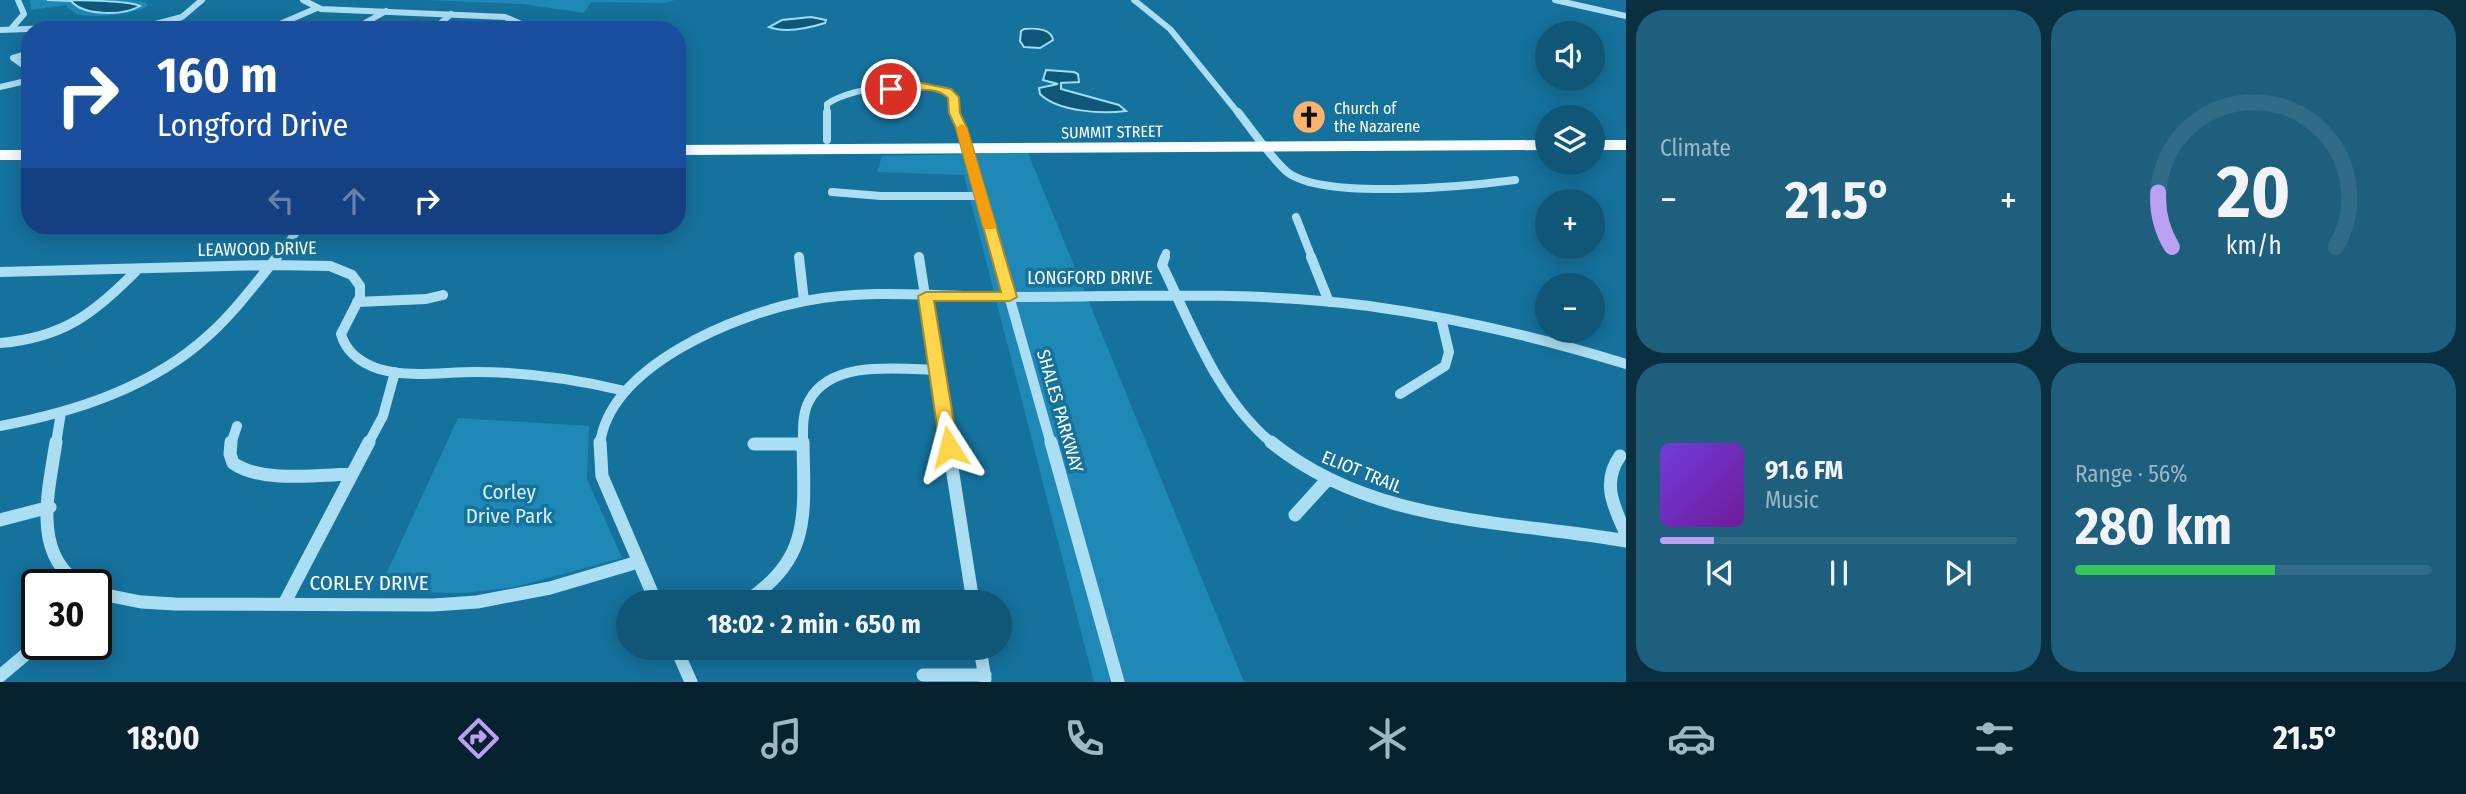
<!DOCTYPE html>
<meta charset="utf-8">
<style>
body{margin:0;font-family:"Fira Sans Condensed",sans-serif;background:#1e5f7e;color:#f1f3f6;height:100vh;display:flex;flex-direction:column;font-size:26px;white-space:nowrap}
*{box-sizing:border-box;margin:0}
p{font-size:23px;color:#9cb7c5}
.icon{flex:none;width:38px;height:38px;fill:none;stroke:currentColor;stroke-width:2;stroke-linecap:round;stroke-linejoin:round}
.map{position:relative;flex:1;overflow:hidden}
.drawer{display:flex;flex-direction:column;gap:10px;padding:10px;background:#092f41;width:840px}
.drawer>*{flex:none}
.banner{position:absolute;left:21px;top:21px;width:665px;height:214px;border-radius:28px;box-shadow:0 4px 18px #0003;background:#1a4fa0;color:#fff;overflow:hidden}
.controls{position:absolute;left:1535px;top:21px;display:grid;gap:14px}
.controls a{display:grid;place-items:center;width:70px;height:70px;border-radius:50%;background:#105676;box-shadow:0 4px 18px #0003;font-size:35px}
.speed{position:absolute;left:21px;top:569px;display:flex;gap:14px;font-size:35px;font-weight:700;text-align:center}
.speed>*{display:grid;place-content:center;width:91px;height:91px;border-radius:50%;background:#105676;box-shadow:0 4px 18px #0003;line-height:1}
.speed .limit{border:4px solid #111;border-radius:10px;background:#fff;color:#111}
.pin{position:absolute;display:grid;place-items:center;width:60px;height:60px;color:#fff;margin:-30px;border:4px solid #fff;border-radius:50%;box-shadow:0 2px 7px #0007}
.me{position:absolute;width:77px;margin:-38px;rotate:351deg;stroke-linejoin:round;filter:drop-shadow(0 0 5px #0008)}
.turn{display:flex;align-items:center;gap:24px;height:147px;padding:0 21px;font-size:32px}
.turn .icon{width:91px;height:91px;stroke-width:2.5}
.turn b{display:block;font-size:49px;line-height:60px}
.lanes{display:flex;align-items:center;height:66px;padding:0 21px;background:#0003;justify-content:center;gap:35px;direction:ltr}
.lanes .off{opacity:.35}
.big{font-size:52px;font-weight:700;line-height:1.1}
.drawer .card{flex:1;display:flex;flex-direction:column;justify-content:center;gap:10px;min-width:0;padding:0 24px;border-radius:28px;background:#1e5f7e}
.drawer .dial{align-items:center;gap:0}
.dial svg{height:182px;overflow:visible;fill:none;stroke:#306c88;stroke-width:7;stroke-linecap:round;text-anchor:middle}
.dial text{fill:#f1f3f6;stroke:none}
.song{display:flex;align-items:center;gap:21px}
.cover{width:84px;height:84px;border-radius:10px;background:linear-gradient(135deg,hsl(260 70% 55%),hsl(280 70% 35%))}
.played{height:7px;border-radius:4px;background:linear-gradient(90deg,#bca0f2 15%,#306c88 15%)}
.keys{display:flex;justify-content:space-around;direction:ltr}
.heat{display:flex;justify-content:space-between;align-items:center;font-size:38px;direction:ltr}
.charge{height:10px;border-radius:5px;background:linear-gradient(90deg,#34c759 56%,#306c88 0)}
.drawer .tiles{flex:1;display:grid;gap:10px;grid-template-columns:repeat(2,1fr)}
.trip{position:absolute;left:616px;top:590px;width:396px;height:70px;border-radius:35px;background:#105676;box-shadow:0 4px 18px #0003;font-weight:700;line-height:70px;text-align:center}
.tab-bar{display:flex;height:112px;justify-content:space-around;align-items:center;background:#06222f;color:#9cb7c5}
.tab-bar .icon{width:49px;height:49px}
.tab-bar .on{color:#bca0f2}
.tab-bar b{font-size:32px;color:#f1f3f6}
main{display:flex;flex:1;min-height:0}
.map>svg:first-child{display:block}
</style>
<main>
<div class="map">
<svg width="1626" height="682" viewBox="0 0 1626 682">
<rect width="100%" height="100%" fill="#15729d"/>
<path fill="#1e89b6" d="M 30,0 L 131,0 L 145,2 L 148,6 C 135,14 88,20 75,13 C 71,11 69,8 66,5 L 31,10 Z
M 426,0 L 675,0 L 664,3 L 591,2 L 584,13 L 523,4 Z
M 1028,153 L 1244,682 L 1094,682 L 964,175 L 877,172 L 882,156 Z
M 458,418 L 589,426 L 587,479 L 622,558 L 515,587 L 465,593 L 378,592 Z"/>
<path fill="#0e5779" stroke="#9eddf6" stroke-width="2" d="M 47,0 C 66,0 129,0 140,6 C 123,16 84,16 71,1 Z
M 811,17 L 826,20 L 825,23 C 809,28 785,33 769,27 L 782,20 Z
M 1024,29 C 1035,28 1051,28 1053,40 L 1040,48 L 1024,47 L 1020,41 L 1021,31 Z
M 1046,70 L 1074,72 L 1078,74 L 1079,82 L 1061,83 L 1061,89 L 1119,105 L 1126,111 C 1103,114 1058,112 1040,94 L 1039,88 L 1058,84 L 1043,80 Z"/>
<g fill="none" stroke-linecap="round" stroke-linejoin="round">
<path stroke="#acdef3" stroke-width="6" d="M 303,0 L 321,9 L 505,17 L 526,26 L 525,30
M 1134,0 L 1170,29 L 1239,114
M 1555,0 L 1626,16
M 11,29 L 24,14 L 18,0
M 0,30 L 82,27 L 106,30
M 133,30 L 182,17 L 202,0
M 266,30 L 317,8
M 336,30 L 358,27 L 386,11
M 433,30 L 451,14
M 30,53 L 13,58 L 30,70
M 0,87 L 30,80
M 827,114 L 827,104 C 853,86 928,77 954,97 L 955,114"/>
<path stroke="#acdef3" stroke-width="8" d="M 827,112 L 827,140
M 955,112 L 962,128 L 999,258
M 1238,112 C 1253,131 1268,154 1286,171 C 1320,201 1469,186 1515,180
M 832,192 L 881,196 L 981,196
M 1296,217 L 1312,258
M 276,258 L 301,226
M 1164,258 L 1166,253"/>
<path stroke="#acdef3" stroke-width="10" d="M 799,257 L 804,301
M 919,257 L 948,444
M 998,257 L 1051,444
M 1165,257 L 1162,265 C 1193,328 1217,398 1273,444
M 1311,257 L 1329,302
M 0,272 L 269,265 L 330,266 L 352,275 L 360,286 L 360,297 L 341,334 C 346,352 361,363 379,369 C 410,378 443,372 475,372 C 526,372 576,379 625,391
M 357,302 L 426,299 L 443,295
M 0,343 C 63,338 95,313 138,269
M 1400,394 L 1445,366 L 1449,352 L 1441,318
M 0,426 C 75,412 153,387 210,334 C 235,311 256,283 277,257
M 56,444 L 61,412
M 231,444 L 237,426
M 368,444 L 383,416 L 395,372
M 600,444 C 610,365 737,314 805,301 C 872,288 940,297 1008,297 C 1128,297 1249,290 1369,306 C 1456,318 1542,338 1626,364
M 754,444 L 803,444
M 803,444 C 803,430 802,414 809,401 C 831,359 899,369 937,370"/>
<path stroke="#acdef3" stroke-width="13" d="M 56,442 C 49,489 31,554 80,584
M 231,442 L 230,454 L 233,463 C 260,483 319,475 352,474
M 600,442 L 602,476 L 656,602
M 948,442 L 973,602
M 1051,442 L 1118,682
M 1271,442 C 1372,524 1504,520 1626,541
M 754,444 L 803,444
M 1620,456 C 1601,483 1614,507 1626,534
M 1295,515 L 1326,481
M 0,520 L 50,507
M 96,593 L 141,602 L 175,604 L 433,605 L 477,602 L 550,588 L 638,562
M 745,602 C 812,559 804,514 803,442
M 284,604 L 369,442
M 676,648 L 691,682
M 980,648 L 985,679
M 923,675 L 985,675
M 0,676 L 38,644"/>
<path stroke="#f8fcff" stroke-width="10" d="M 1592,145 L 1626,145
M 677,150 L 1547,145
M 0,155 L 30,155"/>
</g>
<path fill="#ffd54a" stroke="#a68a30" stroke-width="2" d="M 917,82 L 951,89 L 959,97 L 960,113 L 967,128 L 1017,297 L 1010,301 L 934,301 L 958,447 L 955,452 L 942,452 L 940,447 L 918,296 L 926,292 L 1001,292 L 956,128 L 949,113 L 948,98 C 928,80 902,99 886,89 Z"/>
<path fill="#f59e0b" d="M 962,124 L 967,128 L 996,226 L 994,229 L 985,229 L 983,226 L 956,128 Z"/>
<defs>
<g id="church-disc" transform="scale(1.75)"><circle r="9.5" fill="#ffb16e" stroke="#15729d"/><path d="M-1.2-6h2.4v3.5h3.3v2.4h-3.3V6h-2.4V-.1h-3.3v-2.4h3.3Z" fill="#111"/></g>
</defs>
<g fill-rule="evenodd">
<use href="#church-disc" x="1309" y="117"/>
</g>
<g text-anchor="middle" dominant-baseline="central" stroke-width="7" stroke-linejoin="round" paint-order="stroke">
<g font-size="16" fill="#fff" stroke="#15729d" text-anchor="start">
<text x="1334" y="108">Church of<tspan x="1334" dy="18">the Nazarene</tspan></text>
</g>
<g font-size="16" fill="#fff" stroke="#15729d">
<text transform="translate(1112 132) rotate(-1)">SUMMIT STREET</text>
</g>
<g font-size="18" fill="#fff" stroke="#15729d">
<text transform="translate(257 249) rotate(-1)">LEAWOOD DRIVE</text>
<text x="1090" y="278">LONGFORD DRIVE</text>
<text transform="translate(1060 411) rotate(74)">SHALES PARKWAY</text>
<text transform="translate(1362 472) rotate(22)">ELIOT TRAIL</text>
</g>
<g font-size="21" fill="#d4f1fd" stroke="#15729d">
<text x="509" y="492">Corley<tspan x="509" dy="24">Drive Park</tspan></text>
</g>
<g font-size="21" fill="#fff" stroke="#15729d">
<text x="369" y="583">CORLEY DRIVE</text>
</g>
</g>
</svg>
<div class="controls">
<a><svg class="icon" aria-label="sound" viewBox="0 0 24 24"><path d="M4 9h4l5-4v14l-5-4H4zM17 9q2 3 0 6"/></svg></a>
<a><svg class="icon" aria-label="layers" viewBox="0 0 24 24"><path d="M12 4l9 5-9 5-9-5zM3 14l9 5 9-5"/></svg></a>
<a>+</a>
<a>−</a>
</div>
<div class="speed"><div class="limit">30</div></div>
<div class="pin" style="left:891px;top:89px;background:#d93025"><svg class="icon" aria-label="arrive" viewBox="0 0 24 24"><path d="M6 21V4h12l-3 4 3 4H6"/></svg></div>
<svg class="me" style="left:949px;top:447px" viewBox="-20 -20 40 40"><path d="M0-17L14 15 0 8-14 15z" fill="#ffd54a" stroke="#fff" stroke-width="4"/></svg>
<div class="trip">18:02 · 2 min · 650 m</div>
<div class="banner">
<div class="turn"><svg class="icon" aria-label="right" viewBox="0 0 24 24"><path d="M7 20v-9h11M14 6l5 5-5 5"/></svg><div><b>160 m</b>Longford Drive</div></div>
<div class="lanes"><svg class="icon off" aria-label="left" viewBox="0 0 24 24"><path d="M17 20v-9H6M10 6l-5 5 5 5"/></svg><svg class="icon off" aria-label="ahead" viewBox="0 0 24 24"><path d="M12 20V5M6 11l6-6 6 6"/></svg><svg class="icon" aria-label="right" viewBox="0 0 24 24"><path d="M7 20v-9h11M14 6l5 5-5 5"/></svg></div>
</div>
</div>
<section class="drawer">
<div class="tiles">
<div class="card"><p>Climate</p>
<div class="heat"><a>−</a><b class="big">21.5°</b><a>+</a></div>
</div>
<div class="card dial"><svg viewBox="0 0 100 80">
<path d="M14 69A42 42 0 1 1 86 69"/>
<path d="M14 69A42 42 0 0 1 8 45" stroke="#bca0f2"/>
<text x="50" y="56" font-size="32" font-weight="700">20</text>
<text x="50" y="72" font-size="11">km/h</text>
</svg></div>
<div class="card">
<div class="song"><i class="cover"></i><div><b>91.6 FM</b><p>Music</p></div></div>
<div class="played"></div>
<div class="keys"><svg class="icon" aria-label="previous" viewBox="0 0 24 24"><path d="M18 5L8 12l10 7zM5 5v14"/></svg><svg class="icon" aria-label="pause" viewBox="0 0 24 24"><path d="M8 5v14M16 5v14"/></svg><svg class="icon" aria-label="next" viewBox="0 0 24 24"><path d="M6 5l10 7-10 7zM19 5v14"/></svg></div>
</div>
<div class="card"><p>Range · 56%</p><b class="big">280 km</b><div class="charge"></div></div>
</div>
</section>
</main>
<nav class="tab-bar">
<b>18:00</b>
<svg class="icon on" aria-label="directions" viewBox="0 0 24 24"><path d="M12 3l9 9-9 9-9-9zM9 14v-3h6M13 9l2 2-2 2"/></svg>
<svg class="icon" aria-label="music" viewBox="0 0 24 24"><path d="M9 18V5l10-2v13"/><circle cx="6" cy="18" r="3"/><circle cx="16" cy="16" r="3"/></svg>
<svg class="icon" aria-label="phone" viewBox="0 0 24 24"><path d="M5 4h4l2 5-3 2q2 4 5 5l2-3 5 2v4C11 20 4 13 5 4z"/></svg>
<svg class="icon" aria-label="climate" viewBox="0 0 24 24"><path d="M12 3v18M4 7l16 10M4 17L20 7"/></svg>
<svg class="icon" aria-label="car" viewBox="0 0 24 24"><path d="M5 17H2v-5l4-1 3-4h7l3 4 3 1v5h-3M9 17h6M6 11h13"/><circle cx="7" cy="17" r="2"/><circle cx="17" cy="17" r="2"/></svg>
<svg class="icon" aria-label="filters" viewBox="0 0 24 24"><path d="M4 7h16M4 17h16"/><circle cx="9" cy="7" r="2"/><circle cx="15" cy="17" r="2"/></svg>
<b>21.5°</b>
</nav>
